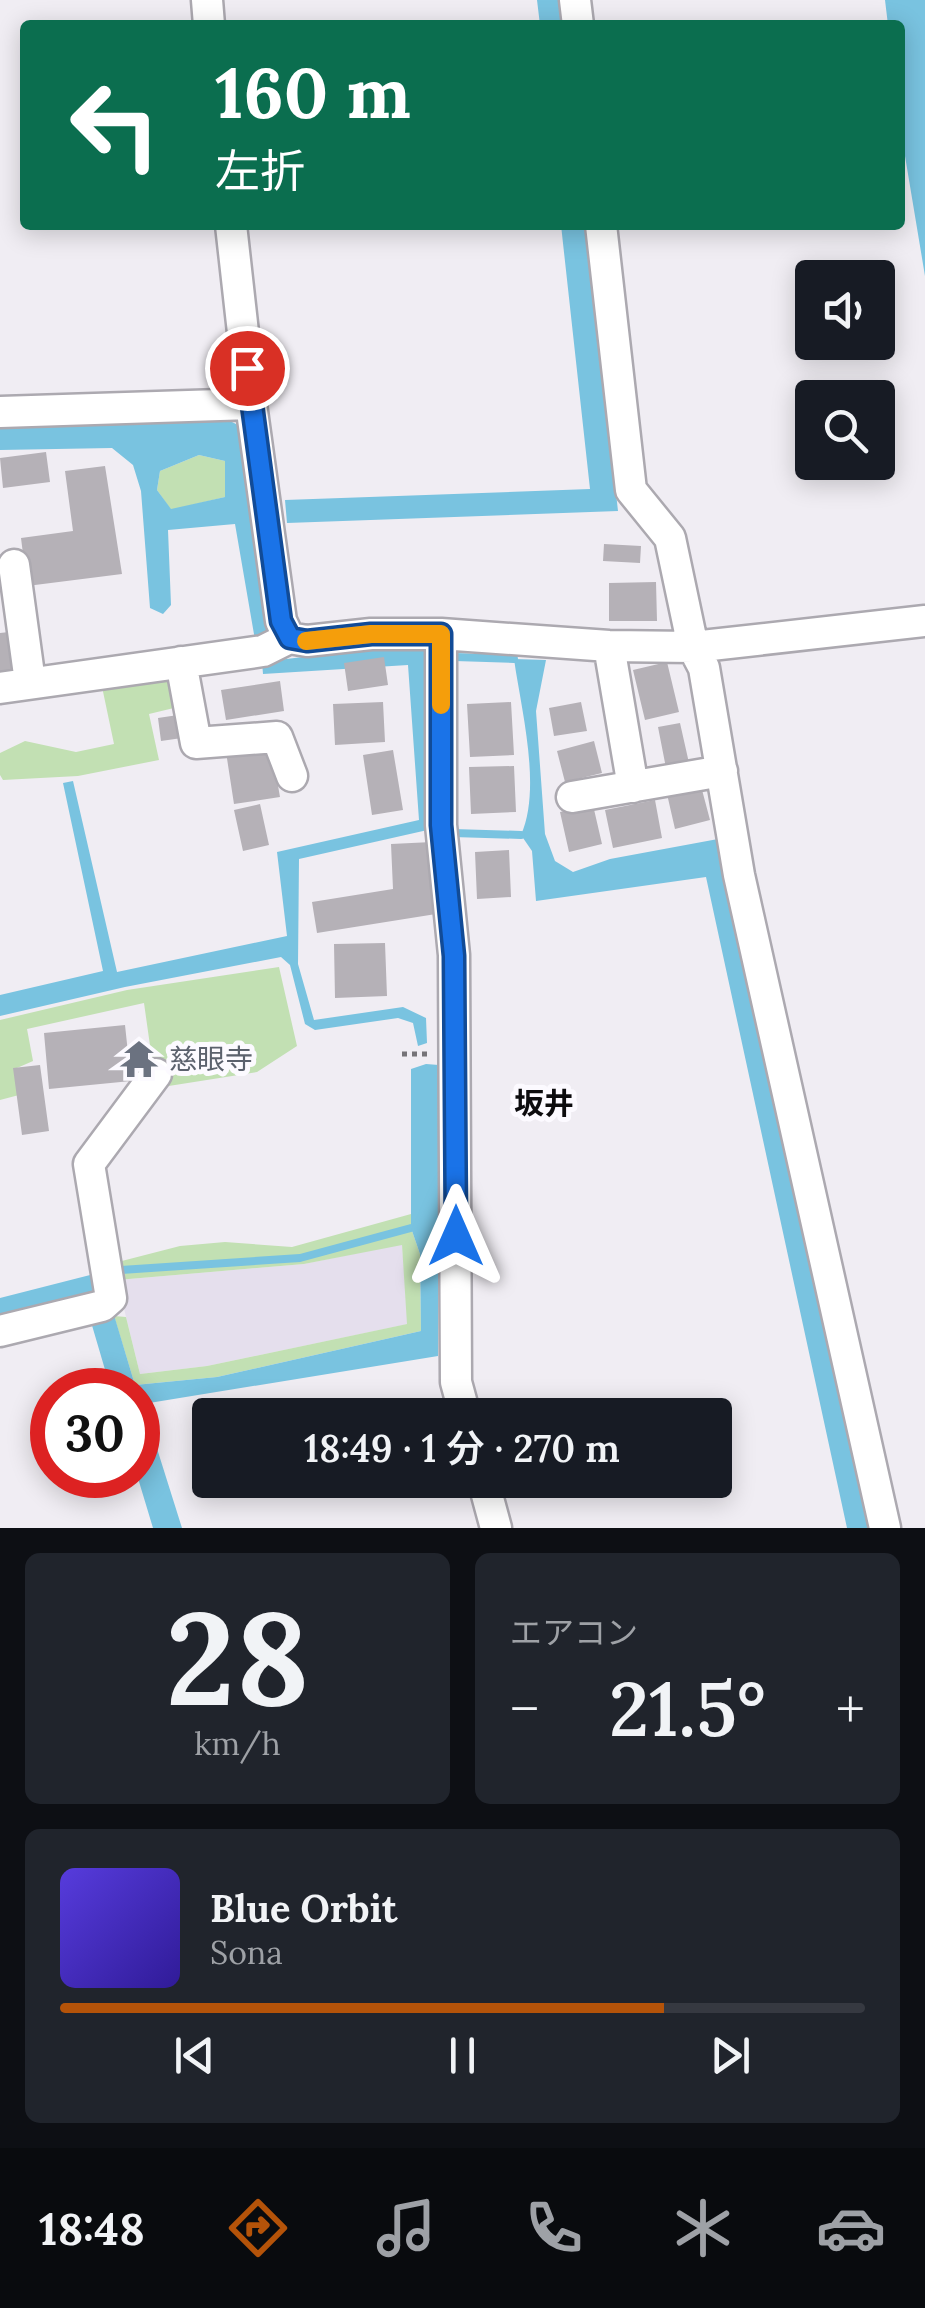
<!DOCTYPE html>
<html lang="ja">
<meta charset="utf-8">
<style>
body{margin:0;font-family:Lora,"Noto Sans JP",serif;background:#20242c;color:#f1f3f6;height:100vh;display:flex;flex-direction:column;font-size:38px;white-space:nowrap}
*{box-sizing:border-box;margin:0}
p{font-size:32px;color:#9ea1a6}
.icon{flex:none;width:55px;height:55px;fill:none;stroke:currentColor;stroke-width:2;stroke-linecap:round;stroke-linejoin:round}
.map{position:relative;height:1528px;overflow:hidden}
.panel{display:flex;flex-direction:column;gap:25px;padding:25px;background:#0d0f14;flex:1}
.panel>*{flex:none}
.hud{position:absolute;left:20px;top:20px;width:885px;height:210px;border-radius:10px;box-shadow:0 5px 25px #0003;background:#0b6e4f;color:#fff;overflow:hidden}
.fabs{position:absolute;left:795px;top:260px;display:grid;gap:20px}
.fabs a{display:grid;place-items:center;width:100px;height:100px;border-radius:10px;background:#171b24;box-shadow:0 5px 25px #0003;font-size:50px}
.speed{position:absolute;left:30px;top:1368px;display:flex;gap:20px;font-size:50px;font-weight:700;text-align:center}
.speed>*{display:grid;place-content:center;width:130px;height:130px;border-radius:50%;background:#171b24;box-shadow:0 5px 25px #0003;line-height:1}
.speed .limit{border:15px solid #d22;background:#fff;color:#111}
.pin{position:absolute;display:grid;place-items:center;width:85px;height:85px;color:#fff;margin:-42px;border:5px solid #fff;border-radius:50%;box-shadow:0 2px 10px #0007}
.me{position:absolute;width:110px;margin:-55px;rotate:0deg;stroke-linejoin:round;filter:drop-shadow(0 0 8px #0008)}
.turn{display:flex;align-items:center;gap:35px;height:210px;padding:0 30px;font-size:45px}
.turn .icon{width:130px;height:130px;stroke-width:2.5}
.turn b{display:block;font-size:70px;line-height:85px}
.big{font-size:75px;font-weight:600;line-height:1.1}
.panel .widget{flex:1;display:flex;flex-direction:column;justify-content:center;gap:15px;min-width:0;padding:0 35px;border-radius:15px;background:#20242c}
.panel .dial{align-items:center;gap:0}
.dial b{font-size:130px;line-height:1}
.song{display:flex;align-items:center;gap:30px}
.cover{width:120px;height:120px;border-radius:15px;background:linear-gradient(135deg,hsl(250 70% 55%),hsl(250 70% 35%))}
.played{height:10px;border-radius:5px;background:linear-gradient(90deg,#b45309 75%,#363941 75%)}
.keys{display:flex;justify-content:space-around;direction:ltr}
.heat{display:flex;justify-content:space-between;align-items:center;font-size:55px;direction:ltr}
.panel .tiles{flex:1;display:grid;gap:25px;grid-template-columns:1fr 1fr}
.widget:last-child{grid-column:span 2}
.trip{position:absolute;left:192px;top:1398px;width:540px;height:100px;border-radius:10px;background:#171b24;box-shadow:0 5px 25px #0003;font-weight:600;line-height:100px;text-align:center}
.menu{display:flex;height:160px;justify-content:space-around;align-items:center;background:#090b0e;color:#9ea1a6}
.menu .icon{width:70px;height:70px}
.menu .selected{color:#b45309}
.menu b{font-size:45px;color:#f1f3f6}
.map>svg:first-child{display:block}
</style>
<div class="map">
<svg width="925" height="1528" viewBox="0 0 925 1528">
<rect width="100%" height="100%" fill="#f0edf3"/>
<path fill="#e5dfed" d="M 402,1244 L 408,1324 L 207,1366 L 140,1374 L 117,1280 L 304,1264 Z"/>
<path fill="#c2e0b3" d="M 199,455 L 225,461 L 225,497 L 171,510 L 157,490 L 160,471 Z
M 175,674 L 178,707 L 149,714 L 159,760 L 78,776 L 3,780 L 0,775 L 0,753 L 25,741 L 76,752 L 114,744 L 101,682 Z
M 279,967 L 297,1046 L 257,1072 L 156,1088 L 144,1003 L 27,1029 L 33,1061 L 17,1068 L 19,1095 L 0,1100 L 0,1020 L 127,990 Z
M 411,1214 L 411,1228 L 420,1254 L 421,1331 L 217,1377 L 135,1385 L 114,1316 L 126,1317 L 140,1374 L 207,1366 L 407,1324 L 402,1245 L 304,1264 L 117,1280 L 114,1263 L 180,1246 L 225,1242 L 292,1247 Z"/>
<path fill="#79c3e0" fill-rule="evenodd" d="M 537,0 L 560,0 L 563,25 L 540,25 Z
M 885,0 L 925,0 L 925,276 L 900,126 L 900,25 L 888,25 Z
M 561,225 L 586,225 L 618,511 L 287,523 L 285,500 L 590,489 Z
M 228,420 L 244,428 L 272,629 L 264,640 L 255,640 L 235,524 L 168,530 L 171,605 L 163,614 L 150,608 L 141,491 L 133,465 L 112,448 L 0,450 L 0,427 ZM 199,455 L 225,461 L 225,497 L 171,509 L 157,490 L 160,471 Z
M 376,648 L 424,650 L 432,659 L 432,829 L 299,859 L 298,964 L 314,1020 L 403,1007 L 426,1018 L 427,1043 L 418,1046 L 413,1023 L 398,1018 L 315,1030 L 305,1024 L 290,965 L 281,957 L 125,987 L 0,1016 L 0,995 L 103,971 L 63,783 L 73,781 L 117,972 L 287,936 L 277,852 L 419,820 L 408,665 L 263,674 L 262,662 Z
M 514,659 L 546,660 L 536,711 L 545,834 L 555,861 L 573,872 L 610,859 L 718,839 L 870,1528 L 847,1528 L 706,877 L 536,901 L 532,851 L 521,835 C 542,788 521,709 514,659 Z
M 426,1064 L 439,1065 L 438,1356 L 143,1404 L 182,1528 L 153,1528 L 137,1475 L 138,1390 L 111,1390 L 91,1322 L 114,1315 L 135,1385 L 217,1377 L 421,1331 L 420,1254 L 411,1228 L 411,1069 Z
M 94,1274 L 96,1289 L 77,1301 L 0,1317 L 0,1298 Z"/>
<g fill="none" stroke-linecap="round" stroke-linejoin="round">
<path stroke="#79c3e0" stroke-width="8" d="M 455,657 L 514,659
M 453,833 L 521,835
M 121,1270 L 300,1258 L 411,1228"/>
</g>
<path fill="#b5b1b7" d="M 46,452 L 50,482 L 3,488 L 0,458 Z
M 105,466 L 122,574 L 27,586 L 21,538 L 73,531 L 65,471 Z
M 604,544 L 641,546 L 640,563 L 603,561 Z
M 656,582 L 657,621 L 609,621 L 609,583 Z
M 9,632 L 14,672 L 0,674 L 0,633 Z
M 384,657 L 388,685 L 348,691 L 344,663 Z
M 667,662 L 679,712 L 645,720 L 633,670 Z
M 280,681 L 284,711 L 226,720 L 221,690 Z
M 383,702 L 385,742 L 335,745 L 333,704 Z
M 511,702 L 514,755 L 470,757 L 467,704 Z
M 581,702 L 587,731 L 554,736 L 549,708 Z
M 178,715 L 182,738 L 161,741 L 158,718 Z
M 680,723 L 689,763 L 666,768 L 658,727 Z
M 594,741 L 602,773 L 565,782 L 557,751 Z
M 271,745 L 280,797 L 234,804 L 226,752 Z
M 393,750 L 403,810 L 372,815 L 363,755 Z
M 514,766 L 516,812 L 471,814 L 469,767 Z
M 701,786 L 710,820 L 675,829 L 667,794 Z
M 655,800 L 662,838 L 613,848 L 605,810 Z
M 260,804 L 269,845 L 243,851 L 234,810 Z
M 593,805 L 602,844 L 569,852 L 560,812 Z
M 432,842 L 436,914 L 317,933 L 312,902 L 393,889 L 391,844 Z
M 509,850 L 511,897 L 477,899 L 475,852 Z
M 385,943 L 387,996 L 335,998 L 334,944 Z
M 125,1025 L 131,1081 L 49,1089 L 44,1033 Z
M 40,1065 L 49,1131 L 22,1135 L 13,1068 Z"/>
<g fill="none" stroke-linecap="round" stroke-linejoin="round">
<g stroke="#aca9b0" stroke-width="35">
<path id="minor" d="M 207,0 L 209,25
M 575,0 L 578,25
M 231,225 L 251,404 L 281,621 L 289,638
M 601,225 L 631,490 L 670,538 L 693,647 L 704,668 L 739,875 L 885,1528
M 0,412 L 251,404
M 14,565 L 30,682
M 441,634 L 441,825 L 454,955 L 456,1382 L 465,1415
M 609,646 L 633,787
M 181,662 L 196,743 L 277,737 L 292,776
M 0,688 L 263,651 L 289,638 L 307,641 L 371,634 L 441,634 L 609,646 L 693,647 L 925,621
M 572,797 L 722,771
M 0,1331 L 102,1306 L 111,1298 L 89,1164 L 156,1074
M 483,1480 L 496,1528"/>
</g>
<path stroke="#757377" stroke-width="5" stroke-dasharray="5 5" stroke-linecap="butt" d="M 402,1054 L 427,1054"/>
<use href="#minor" stroke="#fff" stroke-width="30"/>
</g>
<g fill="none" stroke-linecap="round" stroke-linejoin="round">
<g stroke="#114b97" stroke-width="25">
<path id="route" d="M 247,368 L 281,621 L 290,638 L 307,641 L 371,634 L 441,634 L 441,825 L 454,956 L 456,1236"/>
</g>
<use href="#route" stroke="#1a73e8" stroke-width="18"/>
<path stroke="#f59e0b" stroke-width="18" d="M 306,641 L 371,634 L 441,634 L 441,705"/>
</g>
<defs>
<g id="temple-bare" transform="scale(3)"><path d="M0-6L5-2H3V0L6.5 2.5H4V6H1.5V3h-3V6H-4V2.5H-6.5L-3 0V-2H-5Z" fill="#6b7280" stroke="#fcfaff" stroke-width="2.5" paint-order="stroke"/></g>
</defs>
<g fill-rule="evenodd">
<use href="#temple-bare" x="139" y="1059"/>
</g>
<g text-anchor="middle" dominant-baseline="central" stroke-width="10" stroke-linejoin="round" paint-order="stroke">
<g font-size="28" fill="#5b616d" stroke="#fcfaff" text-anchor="start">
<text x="169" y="1059">慈眼寺</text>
</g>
<g font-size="30" font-weight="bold" fill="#0d0c0e" stroke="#fcfaff">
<text x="544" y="1103">坂井</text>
</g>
</g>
</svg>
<div class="fabs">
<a><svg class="icon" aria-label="sound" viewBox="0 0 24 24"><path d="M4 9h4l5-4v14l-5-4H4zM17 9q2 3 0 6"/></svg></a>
<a><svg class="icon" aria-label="search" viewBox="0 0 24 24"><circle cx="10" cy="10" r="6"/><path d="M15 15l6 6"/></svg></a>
</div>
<div class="speed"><div class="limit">30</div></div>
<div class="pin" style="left:247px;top:368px;background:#d93025"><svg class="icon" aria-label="arrive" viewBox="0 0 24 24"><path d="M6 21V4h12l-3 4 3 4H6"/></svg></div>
<svg class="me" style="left:456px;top:1236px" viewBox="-20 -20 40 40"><path d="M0-17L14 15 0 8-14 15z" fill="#1a73e8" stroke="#fff" stroke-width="4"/></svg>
<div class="trip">18:49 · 1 分 · 270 m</div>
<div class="hud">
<div class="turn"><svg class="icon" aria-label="left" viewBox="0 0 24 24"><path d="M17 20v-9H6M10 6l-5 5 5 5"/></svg><div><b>160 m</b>左折</div></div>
</div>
</div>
<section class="panel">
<div class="tiles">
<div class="widget dial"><b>28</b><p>km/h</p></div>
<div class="widget"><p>エアコン</p>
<div class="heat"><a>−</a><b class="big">21.5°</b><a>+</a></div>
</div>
<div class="widget">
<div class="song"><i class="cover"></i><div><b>Blue Orbit</b><p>Sona</p></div></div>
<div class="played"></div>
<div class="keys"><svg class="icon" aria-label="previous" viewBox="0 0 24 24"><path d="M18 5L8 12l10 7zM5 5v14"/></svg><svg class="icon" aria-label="pause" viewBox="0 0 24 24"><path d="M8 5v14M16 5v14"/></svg><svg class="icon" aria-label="next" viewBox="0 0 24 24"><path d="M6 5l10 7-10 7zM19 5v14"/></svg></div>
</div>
</div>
</section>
<nav class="menu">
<b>18:48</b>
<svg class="icon selected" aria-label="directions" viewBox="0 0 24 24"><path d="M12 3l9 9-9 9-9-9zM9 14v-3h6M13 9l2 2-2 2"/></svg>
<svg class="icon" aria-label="music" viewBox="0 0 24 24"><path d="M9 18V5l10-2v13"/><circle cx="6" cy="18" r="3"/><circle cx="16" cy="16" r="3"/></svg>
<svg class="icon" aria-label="phone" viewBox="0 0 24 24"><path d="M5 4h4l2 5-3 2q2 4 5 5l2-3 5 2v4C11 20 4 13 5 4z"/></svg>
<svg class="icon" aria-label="climate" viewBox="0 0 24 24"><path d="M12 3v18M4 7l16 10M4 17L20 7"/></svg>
<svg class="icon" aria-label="car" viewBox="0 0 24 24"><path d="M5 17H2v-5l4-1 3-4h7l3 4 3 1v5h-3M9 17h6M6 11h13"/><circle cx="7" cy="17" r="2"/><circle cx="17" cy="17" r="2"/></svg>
</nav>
